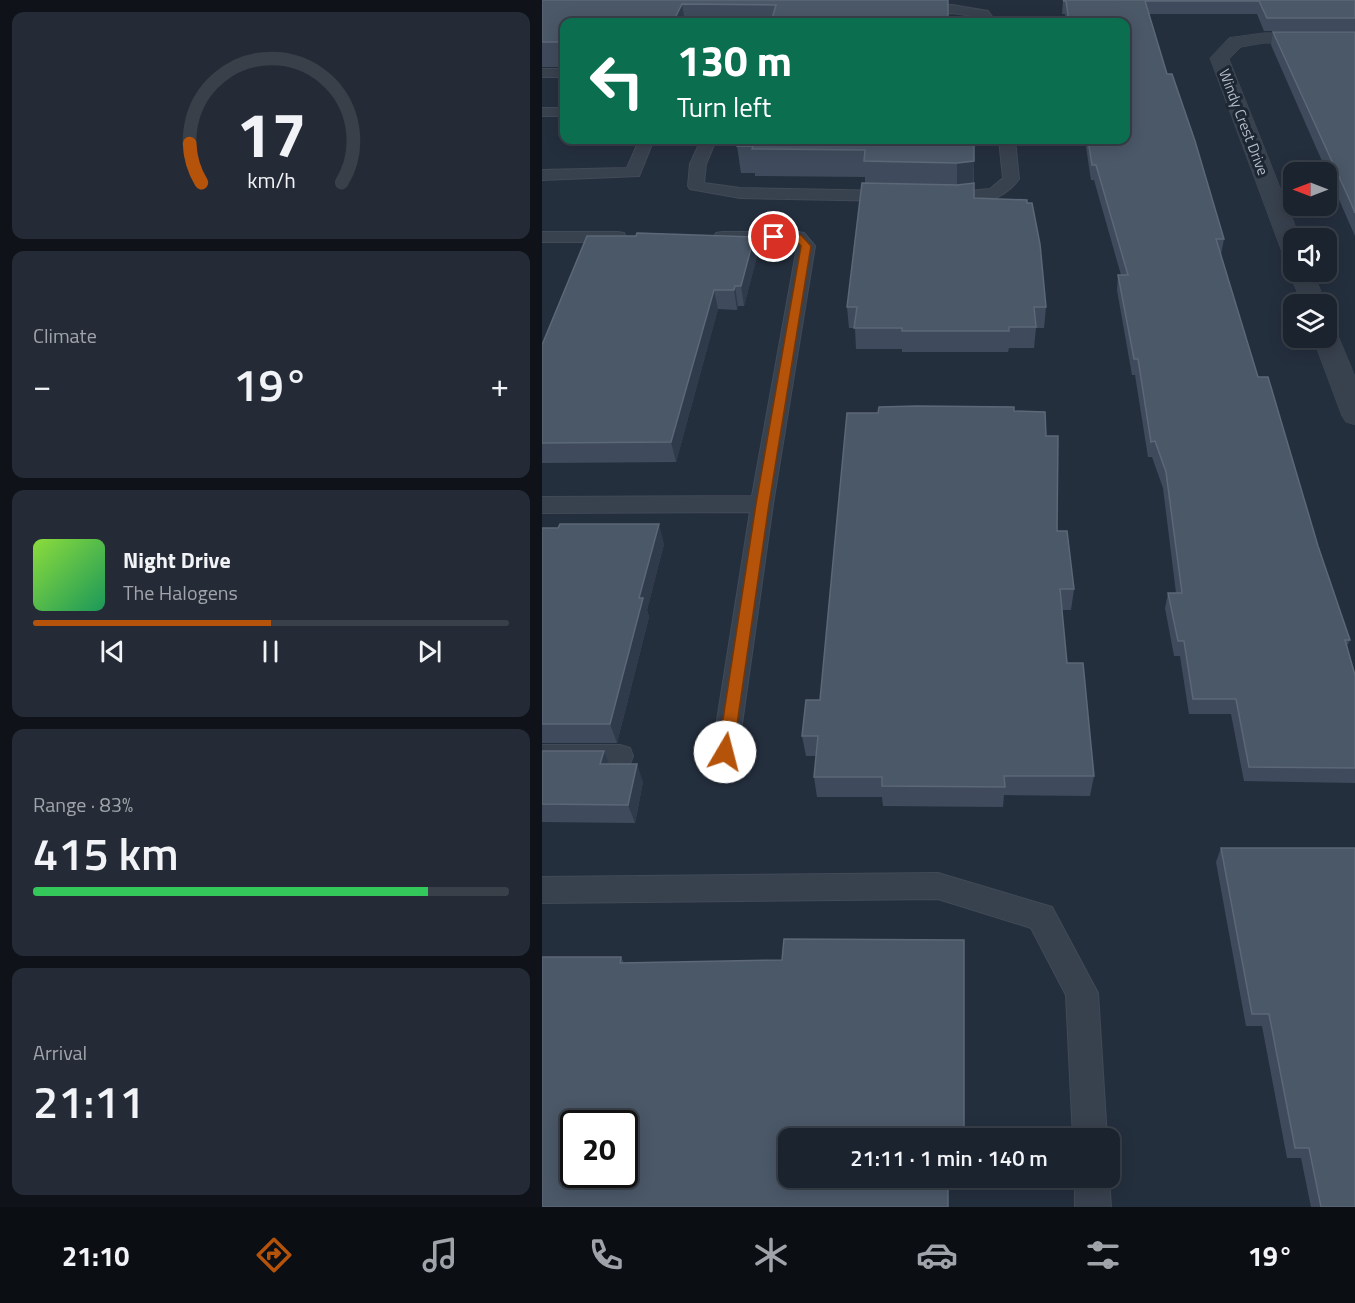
<!DOCTYPE html>
<meta charset="utf-8">
<style>
body{margin:0;font-family:"Titillium Web",sans-serif;background:#242b36;color:#f1f3f6;height:100vh;display:flex;flex-direction:column;font-size:22px;white-space:nowrap}
*{box-sizing:border-box;margin:0}
p{font-size:20px;color:#a0a4aa}
.icon{flex:none;width:33px;height:33px;fill:none;stroke:currentColor;stroke-width:2;stroke-linecap:round;stroke-linejoin:round}
.map{position:relative;flex:1;overflow:hidden}
.side{display:flex;flex-direction:column;gap:12px;padding:12px;background:#0f1319;width:542px}
.side>*{flex:none}
.banner{position:absolute;left:18px;top:18px;width:570px;height:126px;border-radius:12px;box-shadow:0 3px 15px #0003,0 0 0 2px #39404a;background:#0b6e4f;color:#fff;overflow:hidden}
.needle{width:39px;rotate:270deg}
.buttons{position:absolute;left:741px;top:162px;display:grid;gap:12px}
.buttons a{display:grid;place-items:center;width:54px;height:54px;border-radius:12px;background:#1b232e;box-shadow:0 3px 15px #0003,0 0 0 2px #39404a;font-size:30px}
.speed{position:absolute;left:18px;top:1110px;display:flex;gap:12px;font-size:30px;font-weight:700;text-align:center}
.speed>*{display:grid;place-content:center;width:78px;height:78px;border-radius:50%;background:#1b232e;box-shadow:0 3px 15px #0003,0 0 0 2px #39404a;line-height:1}
.speed .limit{border:3px solid #111;border-radius:9px;background:#fff;color:#111}
.pin{position:absolute;display:grid;place-items:center;width:51px;height:51px;color:#fff;margin:-26px;border:3px solid #fff;border-radius:50%;box-shadow:0 2px 6px #0007}
.me{position:absolute;width:66px;margin:-33px;rotate:8deg;stroke-linejoin:round;filter:drop-shadow(0 0 4px #0008)}
.turn{display:flex;align-items:center;gap:21px;height:126px;padding:0 18px;font-size:27px}
.turn .icon{width:78px;height:78px;stroke-width:2.5}
.turn b{display:block;font-size:42px;line-height:51px}
.big{font-size:45px;font-weight:600;line-height:1.1}
.side .card{flex:1;display:flex;flex-direction:column;justify-content:center;gap:9px;min-width:0;padding:0 21px;border-radius:12px;background:#242b36}
.side .dial{align-items:center;gap:0}
.dial svg{height:156px;overflow:visible;fill:none;stroke:#39404a;stroke-width:7;stroke-linecap:round;text-anchor:middle}
.dial text{fill:#f1f3f6;stroke:none}
.song{display:flex;align-items:center;gap:18px}
.cover{width:72px;height:72px;border-radius:9px;background:linear-gradient(135deg,hsl(90 70% 55%),hsl(150 70% 35%))}
.played{height:6px;border-radius:3px;background:linear-gradient(90deg,#b45309 50%,#39404a 50%)}
.keys{display:flex;justify-content:space-around;direction:ltr}
.heat{display:flex;justify-content:space-between;align-items:center;font-size:33px;direction:ltr}
.charge{height:9px;border-radius:4px;background:linear-gradient(90deg,#34c759 83%,#39404a 0)}
.trip{position:absolute;left:236px;top:1128px;width:342px;height:60px;border-radius:12px;background:#1b232e;box-shadow:0 3px 15px #0003,0 0 0 2px #39404a;font-weight:600;line-height:60px;text-align:center}
.tab-bar{display:flex;height:96px;justify-content:space-around;align-items:center;background:#0b0e12;color:#a0a4aa}
.tab-bar .icon{width:42px;height:42px}
.tab-bar .active{color:#b45309}
.tab-bar b{font-size:27px;color:#f1f3f6}
main{display:flex;flex:1;min-height:0}
.map>svg:first-child{display:block}
</style>
<main>
<section class="side">
<div class="card dial"><svg viewBox="0 0 100 80">
<path d="M14 69A42 42 0 1 1 86 69"/>
<path d="M14 69A42 42 0 0 1 8 49" stroke="#b45309"/>
<text x="50" y="56" font-size="32" font-weight="700">17</text>
<text x="50" y="72" font-size="11">km/h</text>
</svg></div>
<div class="card"><p>Climate</p>
<div class="heat"><a>−</a><b class="big">19°</b><a>+</a></div>
</div>
<div class="card">
<div class="song"><i class="cover"></i><div><b>Night Drive</b><p>The Halogens</p></div></div>
<div class="played"></div>
<div class="keys"><svg class="icon" aria-label="previous" viewBox="0 0 24 24"><path d="M18 5L8 12l10 7zM5 5v14"/></svg><svg class="icon" aria-label="pause" viewBox="0 0 24 24"><path d="M8 5v14M16 5v14"/></svg><svg class="icon" aria-label="next" viewBox="0 0 24 24"><path d="M6 5l10 7-10 7zM19 5v14"/></svg></div>
</div>
<div class="card"><p>Range · 83%</p><b class="big">415 km</b><div class="charge"></div></div>
<div class="card"><p>Arrival</p><b class="big">21:11</b></div>
</section>
<div class="map">
<svg width="814" height="1207" viewBox="0 0 814 1207">
<rect width="100%" height="100%" fill="#242f3e"/>
<g fill="none" stroke-linecap="round" stroke-linejoin="round">
<g stroke="#414a57" stroke-width="2">
<path id="service" d="M 410,5 L 446,11 L 454,22 L 442,22 L 438,17 L 410,13 L 375,14 L 369,10 L 375,6 Z
M 0,69 L 22,69 L 22,77 L 0,77 Z
M 0,108 L 22,108 L 22,116 L 0,116 Z
M 62,140 L 118,140 L 110,144 L 97,176 L 0,180 L 0,170 L 85,168 L 95,145 L 63,145 L 60,142 Z
M 159,140 L 174,140 L 164,164 L 162,183 L 198,188 L 351,191 L 359,196 L 351,201 L 198,198 L 148,189 L 146,186 L 148,164 Z
M 457,140 L 473,140 L 477,179 C 471,187 461,196 452,198 L 395,200 L 393,197 L 395,194 L 448,189 L 461,178 Z
M 0,232 L 76,232 L 82,233 L 84,237 L 82,241 L 76,242 L 0,242 Z
M 180,232 L 256,232 L 262,233 L 273,246 L 231,504 L 196,752 L 192,760 L 183,763 L 174,760 L 170,752 L 208,512 L 0,513 L 0,497 L 210,496 L 255,247 L 251,242 L 174,241 L 172,237 L 174,233 Z
M 0,745 L 78,745 L 88,748 L 91,756 L 88,764 L 78,767 L 0,767 Z
M 396,873 L 510,907 L 556,993 L 565,1138 L 531,1138 L 524,995 L 489,928 L 396,899 L 0,903 L 0,877 Z
M 567,1177 L 569,1207 L 533,1207 L 533,1178 Z"/>
</g>
<g stroke="#414a57" stroke-width="1">
<path id="minor" d="M 722,33 L 814,33 L 814,43 L 722,43 L 699,47 L 687,59 L 758,238 L 752,238 L 752,259 L 744,257 L 740,252 L 668,58 L 687,38 Z
M 752,267 L 752,272 L 771,272 L 784,304 L 760,304 L 747,272 Z
M 784,330 L 793,332 L 797,338 L 814,379 L 814,425 L 804,422 L 800,416 L 771,338 L 784,338 Z"/>
</g>
<use href="#service" fill="#38414e" fill-rule="evenodd"/>
<use href="#minor" fill="#38414e" fill-rule="evenodd"/>
</g>
<path fill="#3f4b5c" fill-rule="evenodd" d="M 0,0 L 406,0 L 406,22 L 22,22 L 22,67 L 0,67 Z
M 813,0 L 813,31 L 722,31 L 715,14 L 607,14 L 625,74 L 682,239 L 679,254 L 678,254 L 716,377 L 776,546 L 808,640 L 805,646 L 813,675 L 813,783 L 702,781 L 689,714 L 647,714 L 638,656 L 632,656 L 623,608 L 626,593 L 634,593 L 621,488 L 610,457 L 606,457 L 593,375 L 590,375 L 575,290 L 576,275 L 579,275 L 552,180 L 549,180 L 543,140 L 584,140 L 584,22 L 524,22 L 523,14 L 520,14 L 521,1 Z
M 731,32 L 813,32 L 813,236 L 729,45 Z
M 432,140 L 432,198 L 504,307 L 502,328 L 494,328 L 492,348 L 467,348 L 466,352 L 360,352 L 360,349 L 314,349 L 313,328 L 307,328 L 305,307 L 323,183 L 323,177 L 213,176 L 213,173 L 199,173 L 195,146 Z
M 212,237 L 215,256 L 202,306 L 196,306 L 195,310 L 176,309 L 134,462 L 0,463 L 0,345 Z
M 472,411 L 504,436 L 515,531 L 532,589 L 529,610 L 520,610 L 525,663 L 552,776 L 548,796 L 462,795 L 461,807 L 341,806 L 340,797 L 275,797 L 272,777 L 274,756 L 264,756 L 260,736 L 278,700 L 336,413 Z
M 0,528 L 122,544 L 105,610 L 107,617 L 75,743 L 0,743 Z
M 0,751 L 67,764 L 101,782 L 93,823 L 0,822 Z
M 679,848 L 813,1207 L 769,1207 L 759,1158 L 745,1158 L 720,1026 L 704,1026 L 674,862 Z
M 242,939 L 422,940 L 422,1138 L 246,1138 L 246,1178 L 422,1178 L 422,1179 L 406,1179 L 406,1207 L 0,1207 L 0,957 L 79,957 L 82,963 L 240,960 ZM 32,1124 L 82,1124 L 82,1174 L 32,1174 Z"/>
<path fill="#2f3b4b" d="M 140,4 L 143,22 L 133,22 L 132,20 Z
M 22,32 L 22,66 L 16,42 Z
M 432,161 L 431,189 L 415,191 L 415,163 Z
M 212,237 L 215,256 L 202,306 L 199,286 Z
M 193,286 L 196,306 L 195,310 L 192,290 Z
M 172,290 L 176,309 L 134,462 L 129,442 Z
M 117,524 L 122,544 L 105,610 L 107,617 L 75,743 L 68,724 L 97,598 Z
M 62,751 L 69,769 L 58,764 Z
M 95,764 L 101,782 L 93,823 L 86,805 Z"/>
<path fill="#4b5868" stroke="#5c6777" stroke-width="1.5" fill-rule="evenodd" d="M 0,0 L 406,0 L 406,22 L 229,22 L 234,5 L 140,4 L 132,20 L 32,19 L 28,22 L 22,22 L 22,32 L 16,42 L 0,42 Z
M 523,0 L 813,0 L 813,18 L 725,18 L 717,1 L 603,1 L 625,74 L 630,74 L 653,141 L 682,239 L 674,239 L 716,377 L 726,377 L 776,546 L 808,640 L 803,640 L 813,675 L 813,768 L 707,767 L 694,699 L 651,699 L 642,641 L 636,641 L 626,593 L 640,593 L 624,472 L 613,441 L 609,442 L 596,359 L 592,359 L 576,275 L 586,275 L 554,165 L 550,165 L 546,140 L 584,140 L 584,22 L 527,22 L 524,1 L 521,1 Z
M 731,32 L 813,32 L 813,213 L 809,203 Z
M 197,140 L 432,140 L 432,161 L 415,163 L 322,161 L 323,150 L 210,149 L 211,146 L 195,146 Z
M 320,183 L 415,185 L 432,183 L 432,198 L 485,200 L 485,203 L 490,203 L 498,244 L 504,307 L 492,307 L 494,327 L 467,327 L 467,331 L 360,331 L 360,328 L 312,328 L 315,307 L 305,307 Z
M 95,233 L 212,237 L 199,286 L 193,286 L 192,290 L 172,290 L 129,442 L 0,443 L 0,345 L 45,236 L 94,236 Z
M 375,406 L 472,407 L 472,411 L 503,412 L 504,436 L 516,436 L 515,531 L 525,531 L 532,589 L 518,589 L 525,663 L 541,663 L 552,776 L 462,776 L 463,787 L 340,786 L 340,777 L 272,777 L 276,736 L 260,736 L 264,700 L 278,700 L 305,413 L 336,413 L 337,407 Z
M 18,524 L 117,524 L 97,598 L 101,598 L 68,724 L 0,724 L 0,528 L 16,528 Z
M 0,751 L 62,751 L 58,764 L 95,764 L 86,805 L 0,804 Z
M 679,848 L 813,848 L 813,1207 L 779,1207 L 767,1148 L 753,1148 L 727,1014 L 710,1014 Z
M 242,939 L 422,940 L 422,1138 L 246,1138 L 246,1178 L 406,1178 L 406,1207 L 0,1207 L 0,957 L 79,957 L 78,963 L 240,960 ZM 32,1124 L 82,1124 L 82,1174 L 32,1174 Z"/>
<path fill="#b45309" stroke="#753606" stroke-width="1.5" d="M 229,235 L 259,235 L 269,246 L 227,504 L 191,752 L 189,756 L 183,758 L 178,756 L 176,752 L 214,504 L 259,246 L 253,240 L 232,240 L 228,237 Z"/>
<g text-anchor="middle" dominant-baseline="central" stroke-width="6" stroke-linejoin="round" paint-order="stroke">
<g font-size="15" fill="#b4bcc9" stroke="#1d2633">
<text transform="translate(702 122) rotate(69)">Windy Crest Drive</text>
</g>
</g>
</svg>
<div class="buttons">
<a><svg class="needle" viewBox="-14 -14 28 28"><path d="M0-13l5 13h-10z" fill="#e53935"/><path d="M0 13l5-13h-10z" fill="#a0a4aa"/></svg></a>
<a><svg class="icon" aria-label="sound" viewBox="0 0 24 24"><path d="M4 9h4l5-4v14l-5-4H4zM17 9q2 3 0 6"/></svg></a>
<a><svg class="icon" aria-label="layers" viewBox="0 0 24 24"><path d="M12 4l9 5-9 5-9-5zM3 14l9 5 9-5"/></svg></a>
</div>
<div class="speed"><div class="limit">20</div></div>
<div class="pin" style="left:232px;top:237px;background:#d93025"><svg class="icon" aria-label="arrive" viewBox="0 0 24 24"><path d="M6 21V4h12l-3 4 3 4H6"/></svg></div>
<svg class="me" style="left:183px;top:752px" viewBox="-20 -20 40 40"><circle r="19" fill="#fff"/><path d="M0-13L10 11 0 6-10 11z" fill="#b45309"/></svg>
<div class="trip">21:11 · 1 min · 140 m</div>
<div class="banner">
<div class="turn"><svg class="icon" aria-label="left" viewBox="0 0 24 24"><path d="M17 20v-9H6M10 6l-5 5 5 5"/></svg><div><b>130 m</b>Turn left</div></div>
</div>
</div>
</main>
<nav class="tab-bar">
<b>21:10</b>
<svg class="icon active" aria-label="directions" viewBox="0 0 24 24"><path d="M12 3l9 9-9 9-9-9zM9 14v-3h6M13 9l2 2-2 2"/></svg>
<svg class="icon" aria-label="music" viewBox="0 0 24 24"><path d="M9 18V5l10-2v13"/><circle cx="6" cy="18" r="3"/><circle cx="16" cy="16" r="3"/></svg>
<svg class="icon" aria-label="phone" viewBox="0 0 24 24"><path d="M5 4h4l2 5-3 2q2 4 5 5l2-3 5 2v4C11 20 4 13 5 4z"/></svg>
<svg class="icon" aria-label="climate" viewBox="0 0 24 24"><path d="M12 3v18M4 7l16 10M4 17L20 7"/></svg>
<svg class="icon" aria-label="car" viewBox="0 0 24 24"><path d="M5 17H2v-5l4-1 3-4h7l3 4 3 1v5h-3M9 17h6M6 11h13"/><circle cx="7" cy="17" r="2"/><circle cx="17" cy="17" r="2"/></svg>
<svg class="icon" aria-label="filters" viewBox="0 0 24 24"><path d="M4 7h16M4 17h16"/><circle cx="9" cy="7" r="2"/><circle cx="15" cy="17" r="2"/></svg>
<b>19°</b>
</nav>
